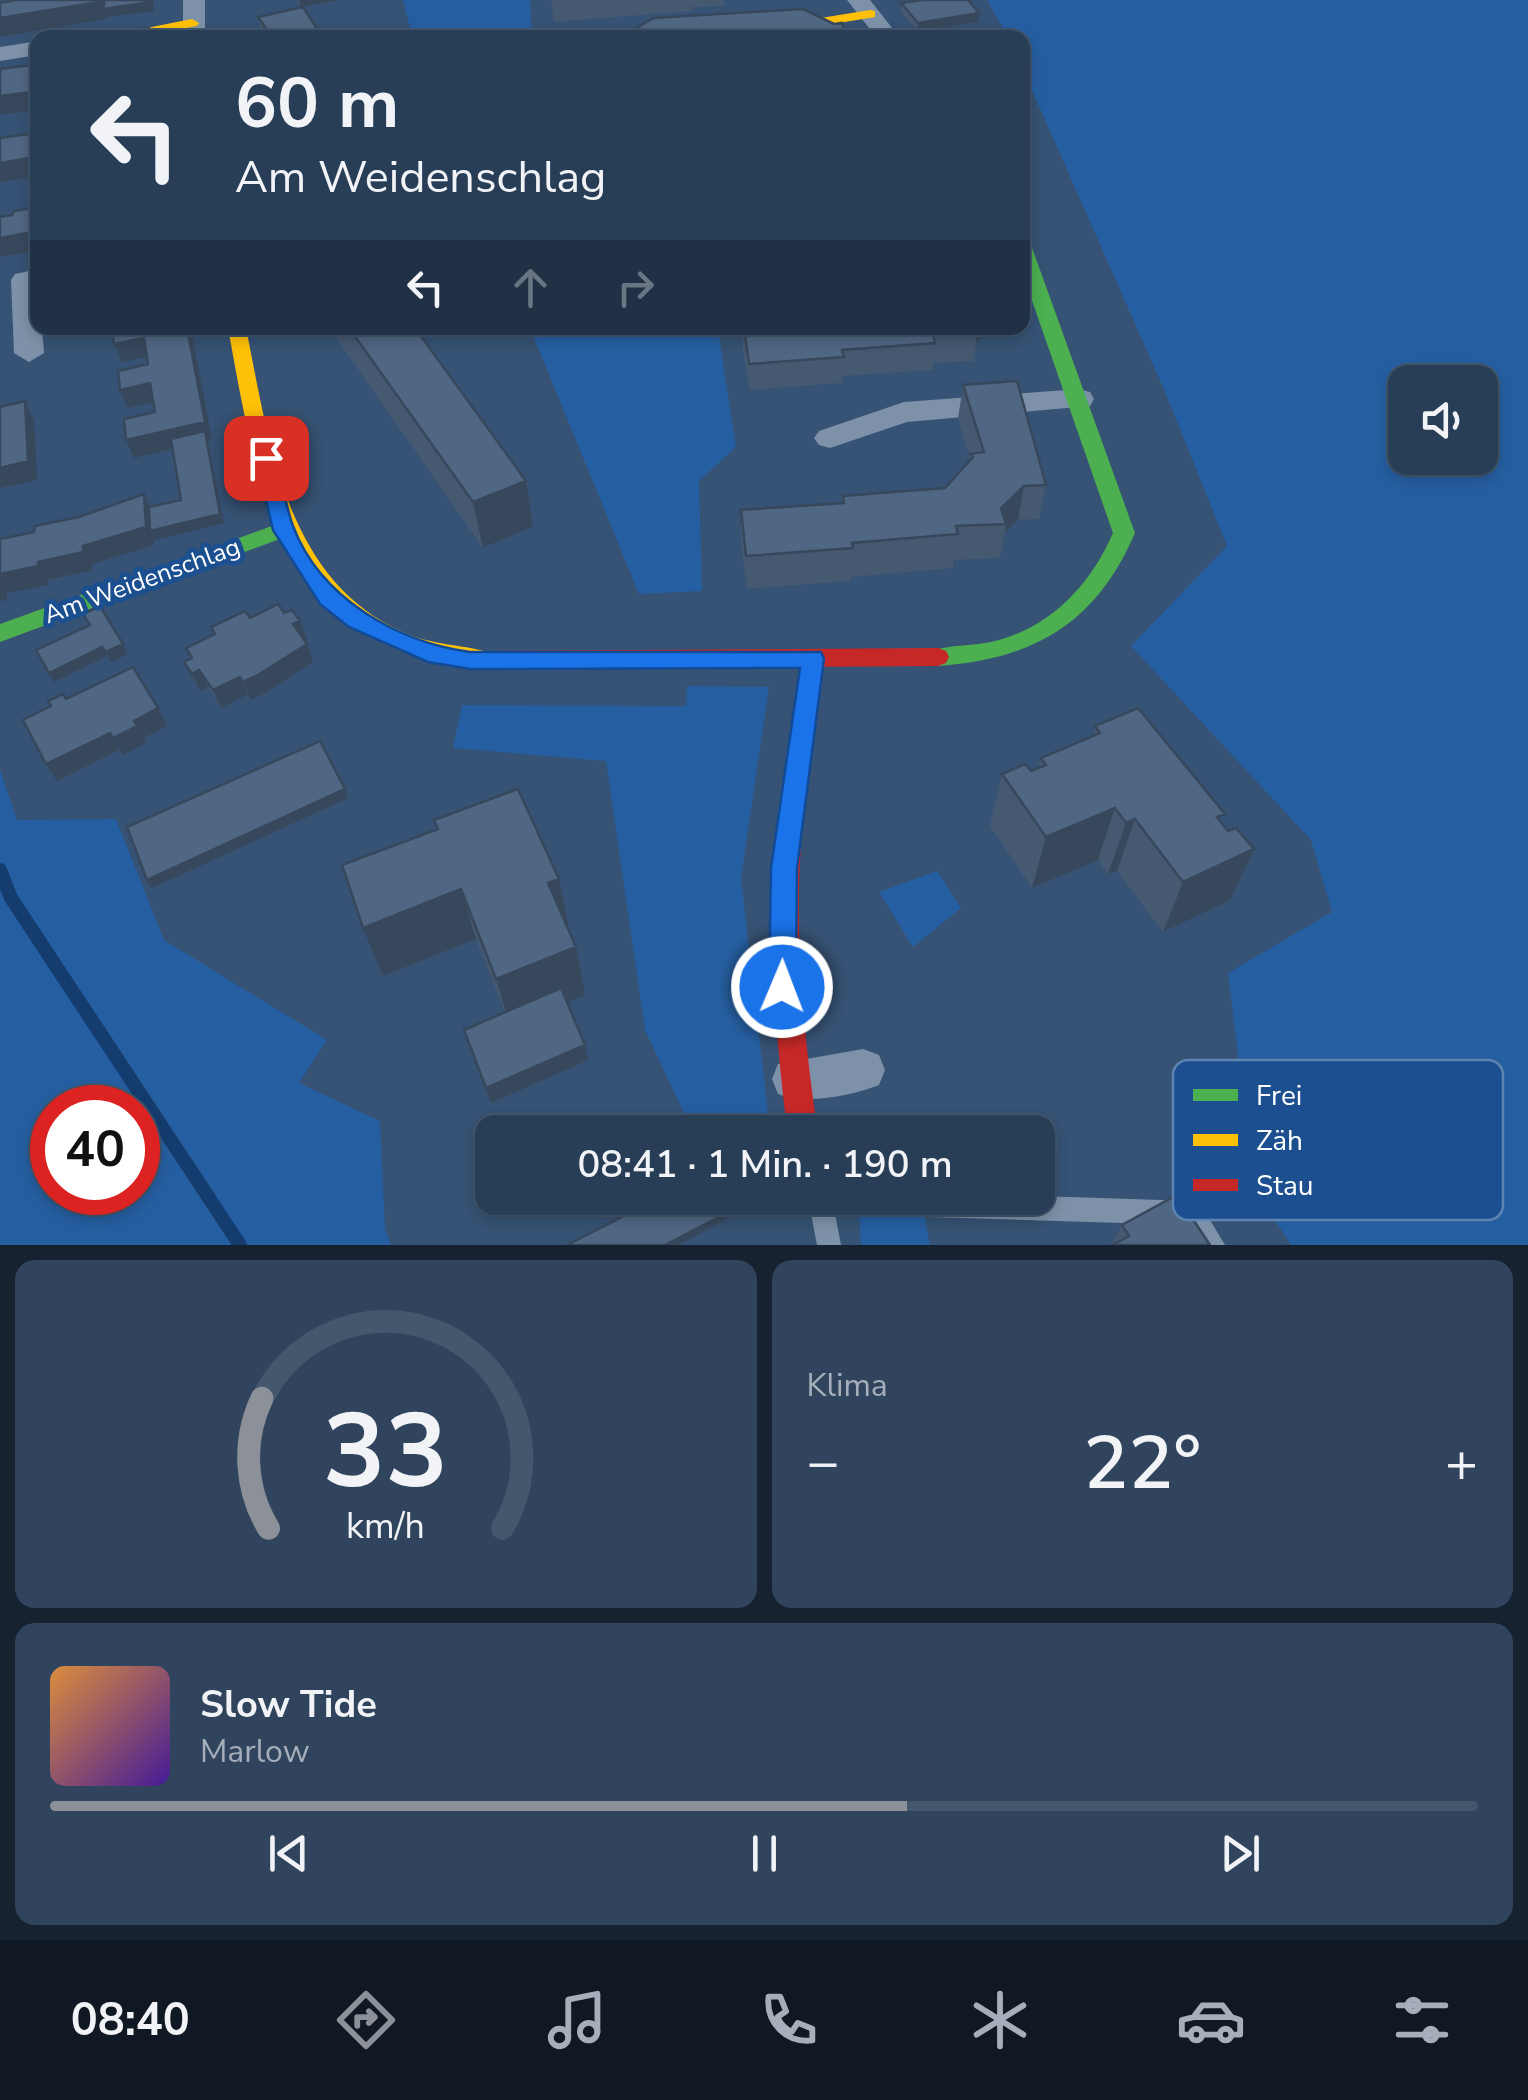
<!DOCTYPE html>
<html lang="de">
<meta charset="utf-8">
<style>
body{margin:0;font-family:"Nunito Sans",sans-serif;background:#30455d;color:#f1f3f6;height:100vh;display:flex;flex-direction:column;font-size:38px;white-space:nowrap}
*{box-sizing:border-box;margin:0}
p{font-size:32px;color:#a5aeba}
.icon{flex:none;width:55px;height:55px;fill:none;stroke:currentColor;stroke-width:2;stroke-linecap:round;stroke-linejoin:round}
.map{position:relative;height:1245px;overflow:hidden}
.sheet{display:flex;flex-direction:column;gap:15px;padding:15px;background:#162230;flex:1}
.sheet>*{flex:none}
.banner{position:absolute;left:30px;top:30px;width:1000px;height:305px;border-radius:20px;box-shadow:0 5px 15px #0003,0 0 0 2px #44576d;background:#283e57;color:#f1f3f6;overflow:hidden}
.fabs{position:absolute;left:1388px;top:365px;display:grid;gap:20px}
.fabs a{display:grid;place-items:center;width:110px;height:110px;border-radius:20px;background:#283e57;box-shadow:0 5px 15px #0003,0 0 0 2px #44576d;font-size:50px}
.speed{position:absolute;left:30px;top:1085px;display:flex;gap:20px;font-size:50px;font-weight:700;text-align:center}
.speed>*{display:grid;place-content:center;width:130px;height:130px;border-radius:50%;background:#283e57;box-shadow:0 5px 15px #0003,0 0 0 2px #44576d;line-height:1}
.speed .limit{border:15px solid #d22;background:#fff;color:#111}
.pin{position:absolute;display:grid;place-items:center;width:85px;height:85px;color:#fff;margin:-42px;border-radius:20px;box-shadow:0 5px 15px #0006}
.me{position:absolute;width:110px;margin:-55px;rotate:1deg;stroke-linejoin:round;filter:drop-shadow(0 0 8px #0008)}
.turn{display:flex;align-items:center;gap:35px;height:210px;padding:0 40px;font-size:45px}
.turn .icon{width:130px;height:130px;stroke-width:2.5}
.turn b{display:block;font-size:70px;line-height:85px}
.lanes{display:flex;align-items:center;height:95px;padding:0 40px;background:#0003;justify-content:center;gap:50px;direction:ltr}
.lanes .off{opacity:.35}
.big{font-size:75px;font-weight:600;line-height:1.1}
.sheet .tile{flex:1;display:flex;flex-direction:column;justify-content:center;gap:15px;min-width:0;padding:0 35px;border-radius:20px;background:#30455d}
.sheet .dial{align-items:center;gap:0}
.dial svg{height:260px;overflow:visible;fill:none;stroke:#44576d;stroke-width:7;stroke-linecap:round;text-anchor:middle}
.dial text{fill:#f1f3f6;stroke:none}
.song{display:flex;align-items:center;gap:30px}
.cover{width:120px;height:120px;border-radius:15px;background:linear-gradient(135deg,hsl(30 70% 55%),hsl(260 70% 35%))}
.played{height:10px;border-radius:5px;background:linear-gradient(90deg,#8c9099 60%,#44576d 60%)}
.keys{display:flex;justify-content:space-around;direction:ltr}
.heat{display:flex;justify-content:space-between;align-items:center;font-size:55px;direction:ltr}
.sheet .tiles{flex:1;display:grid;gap:15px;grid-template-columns:1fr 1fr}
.tile:last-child{grid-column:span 2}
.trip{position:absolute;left:475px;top:1115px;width:580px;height:100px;border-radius:20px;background:#283e57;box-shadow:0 5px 15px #0003,0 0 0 2px #44576d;font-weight:600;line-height:100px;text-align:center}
.menu{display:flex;height:160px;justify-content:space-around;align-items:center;background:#101923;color:#a5aeba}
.menu .icon{width:70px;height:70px}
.menu .on{color:#8c9099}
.menu b{font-size:45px;color:#f1f3f6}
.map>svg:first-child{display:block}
</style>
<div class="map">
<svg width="1528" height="1245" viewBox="0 0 1528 1245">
<rect width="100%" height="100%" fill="#365274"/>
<path fill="#265fa1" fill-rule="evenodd" d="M 403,0 L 530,0 L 532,37 L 412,37 Z
M 987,0 L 1528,0 L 1528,1245 L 1291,1245 L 1254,1188 L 1228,973 L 1332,912 L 1311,840 L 1131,646 L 1227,546 L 1163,387 L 1023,70 L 1022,38 L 1008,37 ZM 1405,382 L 1480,382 L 1480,458 L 1405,458 Z
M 530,328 L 718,330 L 736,447 L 699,481 L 702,591 L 639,594 Z
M 687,686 L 769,687 L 741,878 L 768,1113 L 692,1130 L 645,1030 L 606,761 L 453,748 L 462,705 L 686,706 Z
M 0,770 L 17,820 L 116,819 L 164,940 L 327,1040 L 299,1083 L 380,1121 L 385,1229 L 391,1245 L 0,1245 ZM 52,1108 L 138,1108 L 138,1192 L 52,1192 Z
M 937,871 L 961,908 L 913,947 L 879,892 Z
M 858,1198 L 921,1198 L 930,1245 L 861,1245 Z"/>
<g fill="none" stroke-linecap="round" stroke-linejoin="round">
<path stroke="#153c6e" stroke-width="14" d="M 0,870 L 11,898 L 240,1245"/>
<path fill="#7d92a8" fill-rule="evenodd" d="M 1038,1196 L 1193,1201 L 1201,1205 L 1225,1245 L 1199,1245 L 1187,1225 L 929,1217 L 921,1213 L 917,1205 L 920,1198 Z
M 808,1198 L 832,1198 L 841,1245 L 817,1245 Z"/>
<path fill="#7d92a8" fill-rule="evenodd" d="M 183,0 L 205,0 L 205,38 L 183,38 Z
M 847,0 L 870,0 L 900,38 L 877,38 Z
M 38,41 L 38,55 L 0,61 L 0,47 Z
M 38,269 L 38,328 L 42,328 L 44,353 L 29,362 L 14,353 L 11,280 L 15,274 Z
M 1079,389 L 1090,392 L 1094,399 L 1090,406 L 907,422 L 830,448 L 819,445 L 814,438 L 819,431 L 904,402 Z
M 863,1049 L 879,1055 L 885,1070 L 879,1085 C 851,1096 806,1105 778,1094 L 772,1079 L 778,1064 Z"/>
<path fill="#4caf50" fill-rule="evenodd" d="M 1022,240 L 1031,245 L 1135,533 C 1096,623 1035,659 938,666 L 930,663 L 927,657 L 930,651 C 949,645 971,646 991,642 C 1049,629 1090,586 1113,533 L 1022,272 Z
M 283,522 L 294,530 L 291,535 L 0,642 L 0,624 Z
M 812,650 L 820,653 L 823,659 L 803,820 L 799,828 L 790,831 L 781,828 L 777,820 L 801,659 L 804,653 Z"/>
<path fill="#ffc107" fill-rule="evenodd" d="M 870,10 L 875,11 L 875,17 L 784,32 L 642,38 L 649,34 L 784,24 Z
M 192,19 L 199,23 L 197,26 L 132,38 L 96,38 Z
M 228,328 L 246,328 C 269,441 285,581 405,633 C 434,646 465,644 494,654 L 498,660 L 494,666 C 469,674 436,663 412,655 C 270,606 252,456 228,328 Z"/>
<path fill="#c62828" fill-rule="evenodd" d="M 938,648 L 946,651 L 949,657 L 946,663 L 938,666 L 486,669 L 478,666 L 474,660 L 478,654 L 486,651 Z
M 790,809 L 799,812 L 803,820 C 793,922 802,1020 816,1121 L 808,1132 L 791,1131 L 786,1121 C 774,1020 767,921 777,820 L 781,812 Z"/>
</g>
<path fill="#455971" d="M 297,0 L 338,0 L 303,7 L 323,38 L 264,38 L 258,17 L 301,7 Z
M 551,0 L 724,0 L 724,6 L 692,7 L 693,11 L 554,22 Z
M 901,3 L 979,13 L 978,22 L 918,32 L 901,12 Z
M 654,18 L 846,38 L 622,38 Z
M 334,328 L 415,328 L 526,481 L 533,526 L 483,548 L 337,339 Z
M 743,328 L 1009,328 L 1008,331 L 989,332 L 976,343 L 974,361 L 933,363 L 933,370 L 843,376 L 842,383 L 750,390 L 743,351 Z
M 963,385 L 1046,485 L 1039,519 L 1018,520 L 1005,532 L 1000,558 L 954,560 L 953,568 L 851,577 L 851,581 L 747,589 L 741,544 L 741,510 L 842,503 L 843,496 L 945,488 L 968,463 L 969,456 L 958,419 Z
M 284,613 L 300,621 L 307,639 L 304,640 L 313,662 L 265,693 L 251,700 L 248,694 L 221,708 L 208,687 L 200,691 L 184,662 L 191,658 L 186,648 L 214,635 L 211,627 L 250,618 Z
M 1095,726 L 1221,823 L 1228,831 L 1254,849 L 1230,900 L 1163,932 L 1117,871 L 1108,874 L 1098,860 L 1032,888 L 990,826 L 1002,774 L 1031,771 L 1038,768 L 1041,758 L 1092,737 Z
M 342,865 L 559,879 L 568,929 L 585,995 L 567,1002 L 588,1060 L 491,1103 L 464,1030 L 505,1012 L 476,939 L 383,976 Z
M 1122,1225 L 1210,1245 L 1111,1245 Z"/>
<path fill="#38485c" d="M 100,0 L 153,0 L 154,11 L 106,17 L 105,19 L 0,37 L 0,18 Z
M 299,0 L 338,0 L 301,7 Z
M 979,13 L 978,22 L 918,32 L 918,23 Z
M 32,65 L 38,77 L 38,110 L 0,115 L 0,96 Z
M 36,133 L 38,176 L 0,182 L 0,163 Z
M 38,231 L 38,251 L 0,257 L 0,238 Z
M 187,328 L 191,328 L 212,440 L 208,441 L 224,523 L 154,540 L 154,545 L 92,564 L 92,570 L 48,580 L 48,585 L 7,593 L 7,600 L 0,601 L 0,574 L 83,546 L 144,494 L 152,512 L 220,514 L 207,441 L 134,458 L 126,440 L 205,422 Z
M 978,328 L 990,328 L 989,332 L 976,343 Z
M 144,338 L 151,356 L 122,362 L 114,344 Z
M 150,383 L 158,401 L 128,408 L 120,390 Z
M 25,401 L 34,420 L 37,480 L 0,488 L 0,468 Z
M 526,481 L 533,526 L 483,548 L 473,502 Z
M 1024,486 L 1018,520 L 1005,532 L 1006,524 L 1001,508 Z
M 300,621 L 307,639 L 299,642 L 293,624 Z
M 123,644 L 128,654 L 111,662 L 106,652 Z
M 307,644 L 313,662 L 265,693 L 251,700 L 243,682 Z
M 102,647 L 107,656 L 54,682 L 49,673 Z
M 199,670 L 208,687 L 200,691 L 192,674 Z
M 240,677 L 248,694 L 221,708 L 213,690 Z
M 158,708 L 167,726 L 144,738 L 146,743 L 123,755 L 113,738 L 134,721 Z
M 110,733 L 119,750 L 57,781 L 46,764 Z
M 345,789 L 348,798 L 152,888 L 147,880 Z
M 1115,808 L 1098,860 L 1032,888 L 1046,837 Z
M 1135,819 L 1117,871 L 1108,874 L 1126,823 Z
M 1254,849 L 1230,900 L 1163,932 L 1183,882 Z
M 559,879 L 569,929 L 558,933 L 548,883 Z
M 461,889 L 476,939 L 383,976 L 363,928 Z
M 576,947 L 585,995 L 510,1026 L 496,979 Z
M 585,1045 L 588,1060 L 491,1103 L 486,1088 Z
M 755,1198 L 759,1198 L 759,1202 L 678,1245 L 665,1245 Z"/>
<path fill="#506783" stroke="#38485c" stroke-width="2.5" d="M 15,0 L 100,0 L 99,2 L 0,18 L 0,3 Z
M 105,0 L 151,0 L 151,2 L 103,9 Z
M 922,0 L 968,0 L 979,13 L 918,23 L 901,3 Z
M 303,7 L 323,38 L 273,38 L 258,17 Z
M 803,9 L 834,24 L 842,23 L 846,38 L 792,38 L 782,33 L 698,38 L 688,38 L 687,34 L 682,38 L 622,38 L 622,36 L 654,18 Z
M 149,28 L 150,38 L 90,38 L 90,34 Z
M 32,65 L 32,92 L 0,96 L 0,69 Z
M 36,133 L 35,157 L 0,163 L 0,138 Z
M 38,207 L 38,231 L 0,238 L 0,217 L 12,215 L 14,211 Z
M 112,328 L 187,328 L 205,422 L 126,440 L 124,419 L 155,412 L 150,383 L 120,390 L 118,371 L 148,364 L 144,338 L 114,344 Z
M 349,328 L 415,328 L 526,481 L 473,502 Z
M 744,328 L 931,328 L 935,343 L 842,350 L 844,357 L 749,364 Z
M 1017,381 L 1046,485 L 1024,486 L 1001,508 L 1006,524 L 956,526 L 958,534 L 852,543 L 853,548 L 746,556 L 741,510 L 844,503 L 843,496 L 945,488 L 973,457 L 970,454 L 984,452 L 963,385 Z
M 25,401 L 28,461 L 0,468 L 0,407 Z
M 205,431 L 220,514 L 150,531 L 149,507 L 181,500 L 171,439 Z
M 144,494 L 146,527 L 83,546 L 83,552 L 38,562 L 38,566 L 0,574 L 0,539 L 34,532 L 35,526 L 79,517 Z
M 278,604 L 284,613 L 292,610 L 300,621 L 293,624 L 307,644 L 258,675 L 243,682 L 240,677 L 213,690 L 199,670 L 192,674 L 184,662 L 192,658 L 186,648 L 215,634 L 211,627 L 245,611 L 250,618 Z
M 100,606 L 123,644 L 106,652 L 102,647 L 49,673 L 36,650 L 90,625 L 83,614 Z
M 133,667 L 158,708 L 134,721 L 137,726 L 113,738 L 110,733 L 46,764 L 23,720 L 51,706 L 48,701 L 63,694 L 66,699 Z
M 1138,708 L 1225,814 L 1217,817 L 1228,831 L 1236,828 L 1254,849 L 1183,882 L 1135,819 L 1126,823 L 1115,808 L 1046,837 L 1002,774 L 1025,764 L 1031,771 L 1046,765 L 1041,758 L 1100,733 L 1095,726 Z
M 320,741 L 345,789 L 147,880 L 127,827 Z
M 518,789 L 559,879 L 548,883 L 576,947 L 496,979 L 461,889 L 363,928 L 342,865 L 438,829 L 434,820 Z
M 561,988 L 585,1045 L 486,1088 L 464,1030 Z
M 1177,1195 L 1210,1245 L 1112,1245 L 1129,1236 L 1122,1225 Z
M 659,1198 L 755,1198 L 665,1245 L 567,1245 Z"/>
<path fill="#1a73e8" stroke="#114b97" stroke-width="2.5" d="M 266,451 L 277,458 C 282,480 285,505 293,526 C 320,598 397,642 470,652 L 821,652 L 824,659 L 797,868 L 796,987 L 792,996 L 782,999 L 773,996 L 769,987 L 771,868 L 800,668 L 470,669 L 428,662 L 349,627 L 320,604 L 273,530 L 256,458 Z"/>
<g text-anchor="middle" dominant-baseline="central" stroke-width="10" stroke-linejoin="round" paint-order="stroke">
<g font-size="25" fill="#fff" stroke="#1b4f8f">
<text transform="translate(142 581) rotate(-20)">Am Weidenschlag</text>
</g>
</g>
<rect x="1173" y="1060" width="330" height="160" rx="15" fill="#1b4f8f" stroke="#5f84b1" stroke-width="2.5"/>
<rect x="1193" y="1089" width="45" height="12" fill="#4caf50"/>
<rect x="1193" y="1134" width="45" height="12" fill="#ffc107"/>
<rect x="1193" y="1179" width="45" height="12" fill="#c62828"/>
<g font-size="28" fill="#fff">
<text x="1256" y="1105">Frei</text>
<text x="1256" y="1150">Zäh</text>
<text x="1256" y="1195">Stau</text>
</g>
</svg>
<div class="fabs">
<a><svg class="icon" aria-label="sound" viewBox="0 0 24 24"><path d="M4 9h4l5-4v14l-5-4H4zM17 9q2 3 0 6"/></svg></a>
</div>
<div class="speed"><div class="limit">40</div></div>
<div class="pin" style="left:266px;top:458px;background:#d93025"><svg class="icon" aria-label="arrive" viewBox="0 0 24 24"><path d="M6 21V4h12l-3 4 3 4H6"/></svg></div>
<svg class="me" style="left:782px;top:987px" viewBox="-20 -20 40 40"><circle r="17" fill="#1a73e8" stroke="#fff" stroke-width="3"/><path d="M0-11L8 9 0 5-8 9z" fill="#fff"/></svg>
<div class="trip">08:41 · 1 Min. · 190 m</div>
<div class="banner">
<div class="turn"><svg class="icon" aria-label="left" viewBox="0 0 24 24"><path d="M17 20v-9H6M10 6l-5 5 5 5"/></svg><div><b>60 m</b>Am Weidenschlag</div></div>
<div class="lanes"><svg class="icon" aria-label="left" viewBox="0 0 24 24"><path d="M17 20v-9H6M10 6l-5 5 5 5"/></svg><svg class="icon off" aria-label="ahead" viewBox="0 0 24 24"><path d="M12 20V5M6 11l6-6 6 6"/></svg><svg class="icon off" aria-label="right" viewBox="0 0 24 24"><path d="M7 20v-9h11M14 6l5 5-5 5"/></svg></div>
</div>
</div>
<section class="sheet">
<div class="tiles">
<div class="tile dial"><svg viewBox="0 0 100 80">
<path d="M14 69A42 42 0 1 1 86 69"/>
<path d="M14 69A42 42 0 0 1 12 29" stroke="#8c9099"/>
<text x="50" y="56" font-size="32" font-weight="700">33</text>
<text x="50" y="72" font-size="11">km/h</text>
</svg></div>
<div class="tile"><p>Klima</p>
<div class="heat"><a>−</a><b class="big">22°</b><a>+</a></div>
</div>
<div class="tile">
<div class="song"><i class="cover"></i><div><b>Slow Tide</b><p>Marlow</p></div></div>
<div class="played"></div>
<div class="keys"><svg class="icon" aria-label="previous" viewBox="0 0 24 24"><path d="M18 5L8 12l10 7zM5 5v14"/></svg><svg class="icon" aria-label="pause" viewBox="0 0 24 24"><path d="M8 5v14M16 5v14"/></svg><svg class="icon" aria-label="next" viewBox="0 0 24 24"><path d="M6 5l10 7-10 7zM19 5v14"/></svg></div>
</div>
</div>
</section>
<nav class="menu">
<b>08:40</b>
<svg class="icon on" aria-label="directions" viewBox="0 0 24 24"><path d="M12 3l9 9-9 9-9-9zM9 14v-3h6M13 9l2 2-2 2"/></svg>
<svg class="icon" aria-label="music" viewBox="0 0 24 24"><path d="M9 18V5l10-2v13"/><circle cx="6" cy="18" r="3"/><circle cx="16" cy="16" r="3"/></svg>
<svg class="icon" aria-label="phone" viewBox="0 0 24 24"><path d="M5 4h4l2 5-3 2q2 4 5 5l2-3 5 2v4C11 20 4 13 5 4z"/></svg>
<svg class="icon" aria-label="climate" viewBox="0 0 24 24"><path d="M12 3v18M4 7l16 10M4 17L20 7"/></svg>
<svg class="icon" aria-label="car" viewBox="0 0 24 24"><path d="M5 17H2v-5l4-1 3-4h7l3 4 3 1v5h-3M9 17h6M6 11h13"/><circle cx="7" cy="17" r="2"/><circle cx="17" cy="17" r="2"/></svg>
<svg class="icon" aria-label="filters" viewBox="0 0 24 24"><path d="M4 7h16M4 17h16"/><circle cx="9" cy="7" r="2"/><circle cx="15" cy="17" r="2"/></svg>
</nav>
